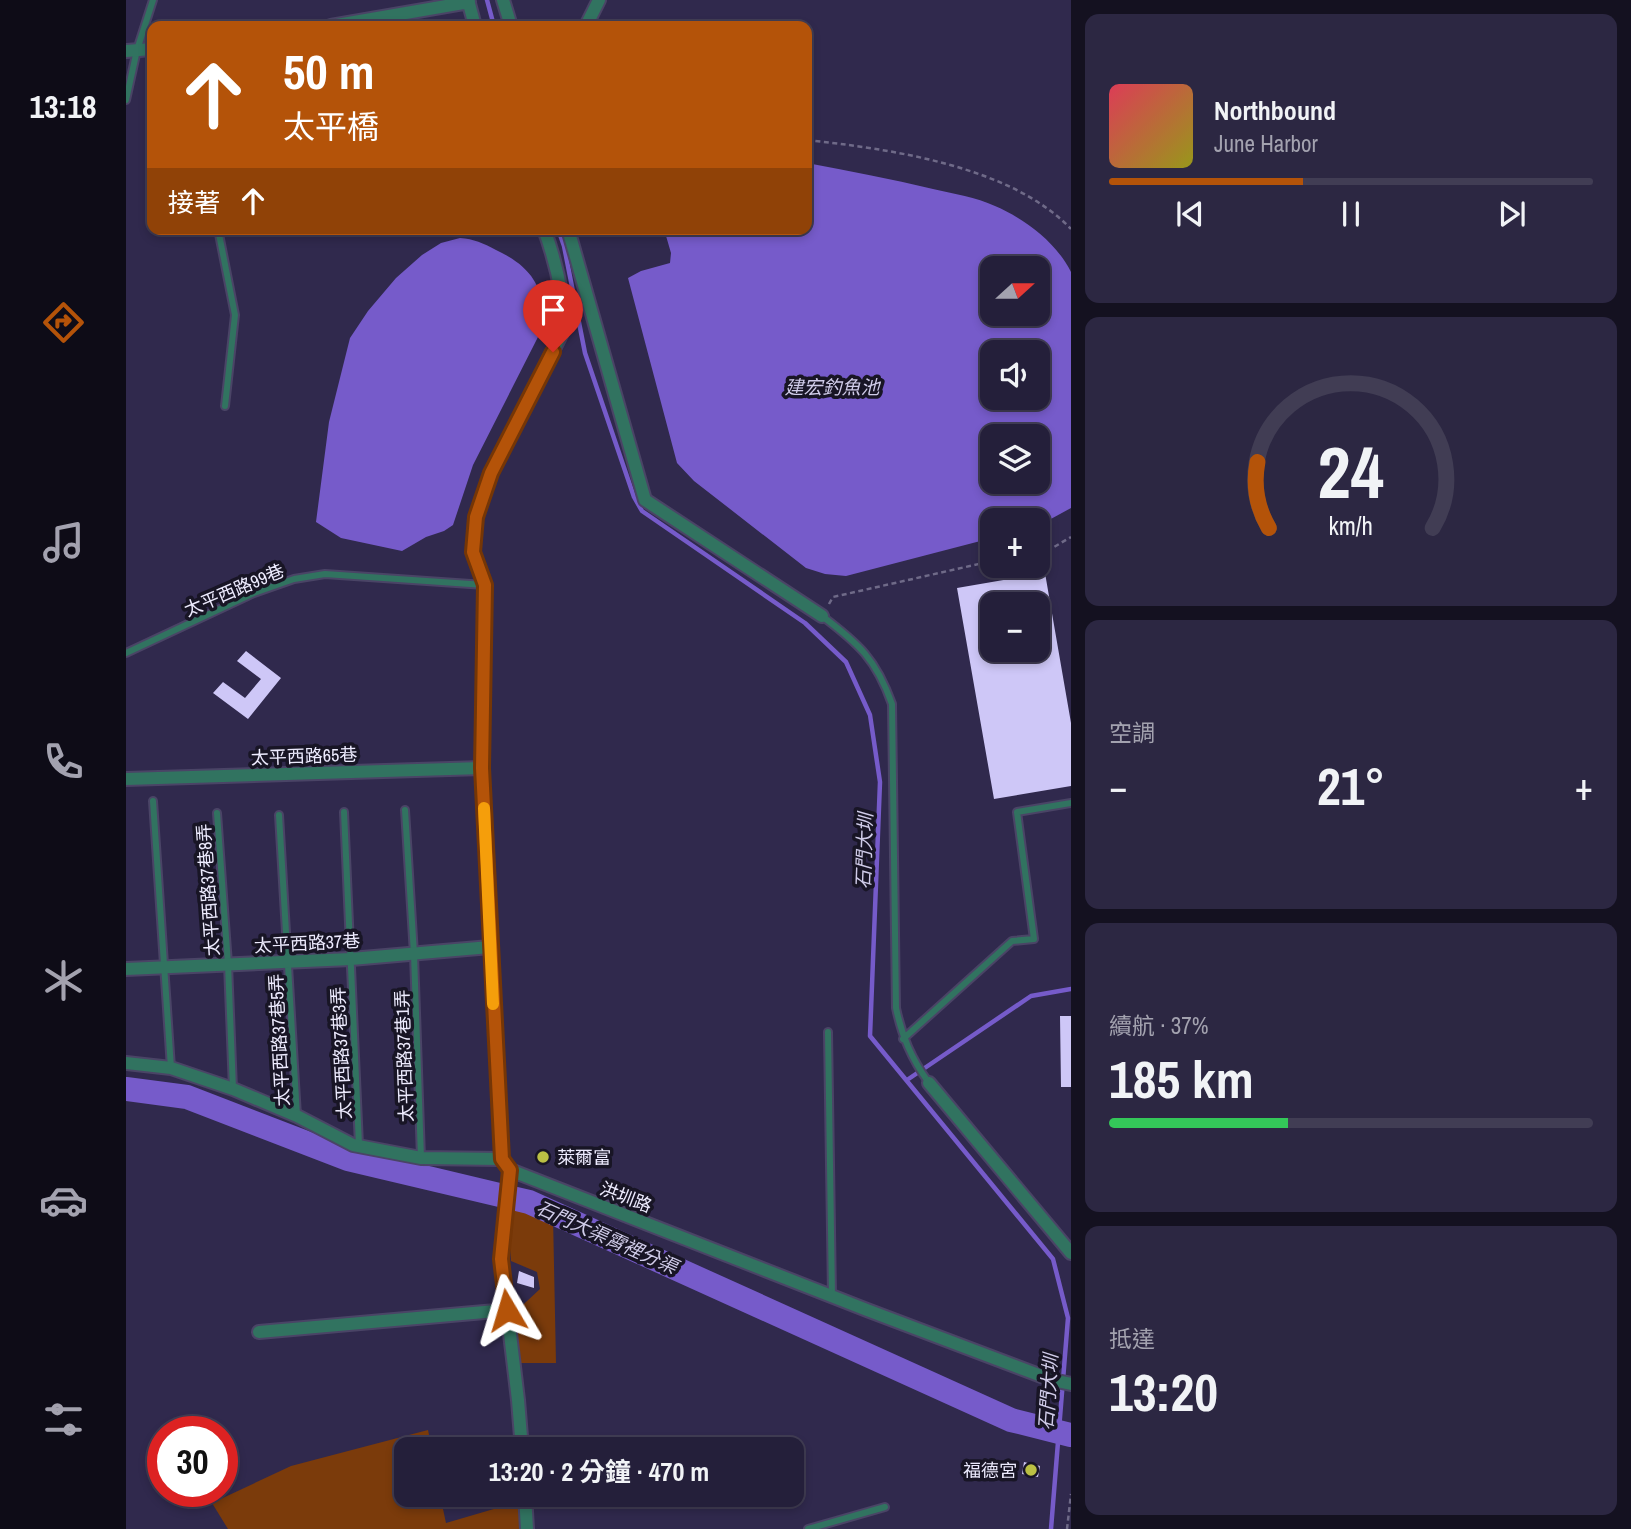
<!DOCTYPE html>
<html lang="zh-TW">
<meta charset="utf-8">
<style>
body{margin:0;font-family:"Archivo Narrow","Noto Sans TC",sans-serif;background:#2c2742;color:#f1f3f6;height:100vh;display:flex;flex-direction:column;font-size:26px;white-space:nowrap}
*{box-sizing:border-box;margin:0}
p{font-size:23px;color:#a3a2af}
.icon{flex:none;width:38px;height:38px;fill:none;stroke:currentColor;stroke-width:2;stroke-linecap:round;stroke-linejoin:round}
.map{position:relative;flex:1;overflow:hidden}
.details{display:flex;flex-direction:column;gap:14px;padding:14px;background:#141120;width:560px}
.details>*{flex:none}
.top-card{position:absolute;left:21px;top:21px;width:665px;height:214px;border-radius:14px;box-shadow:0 4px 10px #0003,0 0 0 2px #413d54;background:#b45309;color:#fff;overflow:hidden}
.needle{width:46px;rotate:69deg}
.controls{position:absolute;left:854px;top:256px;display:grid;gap:14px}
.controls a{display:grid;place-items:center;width:70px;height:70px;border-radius:14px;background:#241f3a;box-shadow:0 4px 10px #0003,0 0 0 2px #413d54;font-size:35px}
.speed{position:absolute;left:21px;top:1416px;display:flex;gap:14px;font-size:35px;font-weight:700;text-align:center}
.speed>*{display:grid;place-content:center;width:91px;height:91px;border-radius:50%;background:#241f3a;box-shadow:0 4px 10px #0003,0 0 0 2px #413d54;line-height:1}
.speed .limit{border:10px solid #d22;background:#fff;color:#111}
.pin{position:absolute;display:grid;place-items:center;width:60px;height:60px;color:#fff;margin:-72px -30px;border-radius:50% 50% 50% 0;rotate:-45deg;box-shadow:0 0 7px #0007}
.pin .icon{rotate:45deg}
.me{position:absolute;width:77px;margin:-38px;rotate:353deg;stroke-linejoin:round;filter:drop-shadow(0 0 5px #0008)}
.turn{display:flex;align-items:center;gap:24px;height:147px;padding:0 21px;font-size:32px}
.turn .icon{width:91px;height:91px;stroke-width:2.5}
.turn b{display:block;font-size:49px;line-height:60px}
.then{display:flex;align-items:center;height:66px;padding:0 21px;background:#0003;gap:14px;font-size:26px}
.big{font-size:52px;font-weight:700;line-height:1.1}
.details .tile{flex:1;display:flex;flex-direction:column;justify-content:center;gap:10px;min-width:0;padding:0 24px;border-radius:14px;background:#2c2742}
.details .dial{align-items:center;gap:0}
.dial svg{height:182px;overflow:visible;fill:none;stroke:#413d54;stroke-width:7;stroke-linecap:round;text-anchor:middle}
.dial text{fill:#f1f3f6;stroke:none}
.song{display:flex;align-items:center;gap:21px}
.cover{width:84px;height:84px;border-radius:10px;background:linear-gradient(135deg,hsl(350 70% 55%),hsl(60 70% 35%))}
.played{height:7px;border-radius:4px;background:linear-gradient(90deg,#b45309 40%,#413d54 40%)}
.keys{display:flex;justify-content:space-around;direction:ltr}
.heat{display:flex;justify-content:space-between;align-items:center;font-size:38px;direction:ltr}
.charge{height:10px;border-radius:5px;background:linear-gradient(90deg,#34c759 37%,#413d54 0)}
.trip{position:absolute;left:268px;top:1437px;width:410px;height:70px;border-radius:14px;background:#241f3a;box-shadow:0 4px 10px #0003,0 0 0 2px #413d54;font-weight:700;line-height:70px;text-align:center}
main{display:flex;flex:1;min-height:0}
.dock{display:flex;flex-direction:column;width:126px;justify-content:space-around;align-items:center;background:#0e0c17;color:#a3a2af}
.dock .icon{width:49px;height:49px}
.dock .active{color:#b45309}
.dock b{font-size:32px;color:#f1f3f6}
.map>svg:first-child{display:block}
</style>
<main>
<nav class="dock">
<b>13:18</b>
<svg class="icon active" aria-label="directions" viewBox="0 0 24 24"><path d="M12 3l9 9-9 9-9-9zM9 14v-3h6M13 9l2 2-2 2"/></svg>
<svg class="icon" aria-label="music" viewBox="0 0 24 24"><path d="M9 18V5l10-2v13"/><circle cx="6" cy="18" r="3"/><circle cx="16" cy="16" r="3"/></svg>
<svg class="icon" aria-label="phone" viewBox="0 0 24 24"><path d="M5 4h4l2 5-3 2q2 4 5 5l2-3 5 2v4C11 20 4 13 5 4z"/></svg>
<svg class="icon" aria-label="climate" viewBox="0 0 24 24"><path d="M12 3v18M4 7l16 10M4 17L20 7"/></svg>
<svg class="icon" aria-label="car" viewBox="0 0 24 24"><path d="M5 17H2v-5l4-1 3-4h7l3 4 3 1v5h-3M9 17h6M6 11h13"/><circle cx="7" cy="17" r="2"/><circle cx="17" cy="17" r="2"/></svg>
<svg class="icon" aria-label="filters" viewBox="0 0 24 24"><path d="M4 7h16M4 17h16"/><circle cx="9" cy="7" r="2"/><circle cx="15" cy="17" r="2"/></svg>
</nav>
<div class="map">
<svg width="945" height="1529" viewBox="0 0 945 1529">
<rect width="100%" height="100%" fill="#30294d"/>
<path fill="#7b3b0b" d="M 383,1201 L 402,1205 L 427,1216 L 430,1363 L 390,1363 L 387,1314 L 414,1289 L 411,1272 L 385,1261 Z
M 302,1430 L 306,1449 L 280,1449 L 280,1494 L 314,1495 L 320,1523 L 392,1502 L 395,1529 L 102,1529 L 86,1503 L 165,1466 Z"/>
<path fill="#765bca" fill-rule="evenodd" d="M 681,163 C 723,171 765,179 807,189 C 828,194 850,197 869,206 C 899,219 930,242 945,272 L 945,508 L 912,526 L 912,520 L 866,520 L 866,538 L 720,576 L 699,574 L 680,568 L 568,481 L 551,463 L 502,278 L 515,271 L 544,263 L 545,253 L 538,229 L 681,229 ZM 866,268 L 912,268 L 912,313 L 866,313 ZM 866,352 L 912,352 L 912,397 L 866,397 ZM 866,436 L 912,436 L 912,481 L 866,481 Z
M 334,238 C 348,239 357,243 370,250 C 409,268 424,294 412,337 L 347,465 L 327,525 L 318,531 L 300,537 L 276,551 L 215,538 L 190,522 L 203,422 L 224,338 L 242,311 L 270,278 L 296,255 L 315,243 Z"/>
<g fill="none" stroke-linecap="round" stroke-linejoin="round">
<path stroke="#765bca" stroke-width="4.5" d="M 361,0 L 368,26
M 432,229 L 438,246 L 459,353 L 508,497 L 516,511 L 679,623 L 720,662 L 744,715 L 754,782 L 744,1036 L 927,1259 L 942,1318 L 925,1529
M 781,1080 L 905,996 L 945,989"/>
<path stroke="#765bca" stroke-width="24" d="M 0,1089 L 61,1097 L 222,1159 L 403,1202 L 885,1420 L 945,1435"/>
</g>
<path fill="#cec7f7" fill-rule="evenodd" d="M 919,573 L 945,723 L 945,786 L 868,799 L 831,588 ZM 866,604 L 912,604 L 912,649 L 866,649 Z
M 120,651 L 155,678 L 122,719 L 87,693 L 97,682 L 119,698 L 135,679 L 111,661 Z
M 934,1016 L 945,1016 L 945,1087 L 935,1087 Z
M 393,1271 L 408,1277 L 408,1288 L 391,1283 Z
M 898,1462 L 914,1466 L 912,1477 L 896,1474 Z"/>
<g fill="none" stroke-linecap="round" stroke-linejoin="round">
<g stroke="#4a4466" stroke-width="10">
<path id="service" d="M 0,100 L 11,50 L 27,0
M 92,229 L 109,315 L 99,406
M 696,616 C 733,644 750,659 766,704 L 770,1008 C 776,1036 785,1058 803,1083
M 0,653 L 128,593 L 168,579 L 199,574 L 359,585
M 27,801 L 45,1068
M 279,810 L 288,954 L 295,1158
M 218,812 L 233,1145
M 91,813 L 102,964 L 107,1089
M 153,815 L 171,1116
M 702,1032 L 706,1296
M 777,1039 L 886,941 L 908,939 L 891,812 L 945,803
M 682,1529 L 759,1507"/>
</g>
<g stroke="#4a4466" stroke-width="16">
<path id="minor" d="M 342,0 L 349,26
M 377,0 L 385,26
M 205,26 L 343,2
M 460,26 L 473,0
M 0,51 L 26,49
M 442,229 L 519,500 L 696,616
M 0,779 L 356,768
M 0,969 L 225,959 L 364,947
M 0,1063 L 45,1068 L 107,1089 L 171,1116 L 227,1145 L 295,1158 L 376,1159 L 384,1170 L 741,1310 L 926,1380 L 945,1384
M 803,1083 L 945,1253
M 376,1159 L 356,768 L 359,585 L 347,552 L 350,517 L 365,473 L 438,329 C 438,294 430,262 418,229
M 384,1170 L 375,1259 L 392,1400 L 396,1449
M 133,1332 L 381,1310
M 399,1494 L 401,1529"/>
</g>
<path stroke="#6f6a88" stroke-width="2.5" stroke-dasharray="5 3.5" stroke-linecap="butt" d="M 681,140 C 764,149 885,166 945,229
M 912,551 L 928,547 L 945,537
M 703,604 L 707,597 L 866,561
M 941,1529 L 945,1494"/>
<use href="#service" stroke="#317360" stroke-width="6"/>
<use href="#minor" stroke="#317360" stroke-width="12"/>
</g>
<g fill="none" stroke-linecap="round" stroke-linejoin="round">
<g stroke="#753606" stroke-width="18">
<path id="route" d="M 381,1310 L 375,1259 L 384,1170 L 376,1159 L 356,768 L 359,585 L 347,552 L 350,517 L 365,473 L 427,352"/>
</g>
<use href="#route" stroke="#b45309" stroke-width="12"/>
<path stroke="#f59e0b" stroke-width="12" d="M 358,808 L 367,1004"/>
</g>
<g fill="#bbc044" stroke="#181525" stroke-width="2.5">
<circle cx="417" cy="1157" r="7"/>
<circle cx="905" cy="1470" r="7"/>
</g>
<g text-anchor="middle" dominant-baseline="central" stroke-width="7" stroke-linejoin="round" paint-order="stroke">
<g font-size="18" fill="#edebfe" stroke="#181525">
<text transform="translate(108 590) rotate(-23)">太平西路99巷</text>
<text transform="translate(178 756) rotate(-2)">太平西路65巷</text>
<text transform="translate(82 890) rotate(-94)">太平西路37巷8弄</text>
<text transform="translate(181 943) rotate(-3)">太平西路37巷</text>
<text transform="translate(153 1040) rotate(-93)">太平西路37巷5弄</text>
<text transform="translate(215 1053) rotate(-93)">太平西路37巷3弄</text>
<text transform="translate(278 1056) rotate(-92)">太平西路37巷1弄</text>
<text transform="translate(500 1197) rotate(21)">洪圳路</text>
</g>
<g font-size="18" fill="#edebfe" stroke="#181525" text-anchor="start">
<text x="431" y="1157">萊爾富</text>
<text x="891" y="1470" text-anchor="end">福德宮</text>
</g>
<g font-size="19" font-style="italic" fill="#d0cce9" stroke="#181525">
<text x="706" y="387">建宏釣魚池</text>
<text transform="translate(738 851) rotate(-88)">石門大圳</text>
<text transform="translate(481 1237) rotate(24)">石門大渠霄裡分渠</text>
<text transform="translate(922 1392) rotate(-86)">石門大圳</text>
</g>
</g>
</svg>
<div class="controls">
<a><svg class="needle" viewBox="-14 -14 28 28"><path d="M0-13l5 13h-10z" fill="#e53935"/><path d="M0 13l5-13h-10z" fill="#a3a2af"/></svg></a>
<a><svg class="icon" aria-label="sound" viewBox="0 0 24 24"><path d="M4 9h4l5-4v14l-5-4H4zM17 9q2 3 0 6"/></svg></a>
<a><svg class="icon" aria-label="layers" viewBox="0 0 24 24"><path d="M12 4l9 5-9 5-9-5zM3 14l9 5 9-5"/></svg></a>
<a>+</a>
<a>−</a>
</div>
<div class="speed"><div class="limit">30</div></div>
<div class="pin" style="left:427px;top:352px;background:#d93025"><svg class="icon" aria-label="arrive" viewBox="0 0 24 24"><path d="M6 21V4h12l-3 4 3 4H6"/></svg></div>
<svg class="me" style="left:381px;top:1310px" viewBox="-20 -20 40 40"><path d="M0-17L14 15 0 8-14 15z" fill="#b45309" stroke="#fff" stroke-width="4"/></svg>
<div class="trip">13:20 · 2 分鐘 · 470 m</div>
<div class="top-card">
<div class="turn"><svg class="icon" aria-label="ahead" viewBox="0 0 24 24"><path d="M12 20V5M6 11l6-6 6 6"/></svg><div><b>50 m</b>太平橋</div></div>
<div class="then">接著<svg class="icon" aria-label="ahead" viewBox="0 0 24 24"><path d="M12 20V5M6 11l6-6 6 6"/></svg></div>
</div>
</div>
<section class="details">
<div class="tile">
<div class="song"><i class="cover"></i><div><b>Northbound</b><p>June Harbor</p></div></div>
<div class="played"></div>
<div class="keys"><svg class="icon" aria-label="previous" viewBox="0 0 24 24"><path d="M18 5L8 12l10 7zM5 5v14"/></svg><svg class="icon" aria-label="pause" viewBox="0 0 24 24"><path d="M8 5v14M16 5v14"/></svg><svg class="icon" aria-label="next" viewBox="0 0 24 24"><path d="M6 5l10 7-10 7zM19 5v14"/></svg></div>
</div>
<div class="tile dial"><svg viewBox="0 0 100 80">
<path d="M14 69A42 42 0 1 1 86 69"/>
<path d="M14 69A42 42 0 0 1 9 40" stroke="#b45309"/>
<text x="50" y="56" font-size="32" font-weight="700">24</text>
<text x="50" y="72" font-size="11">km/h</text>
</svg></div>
<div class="tile"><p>空調</p>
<div class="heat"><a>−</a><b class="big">21°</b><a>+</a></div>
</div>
<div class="tile"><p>續航 · 37%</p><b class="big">185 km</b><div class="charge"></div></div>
<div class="tile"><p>抵達</p><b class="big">13:20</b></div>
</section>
</main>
